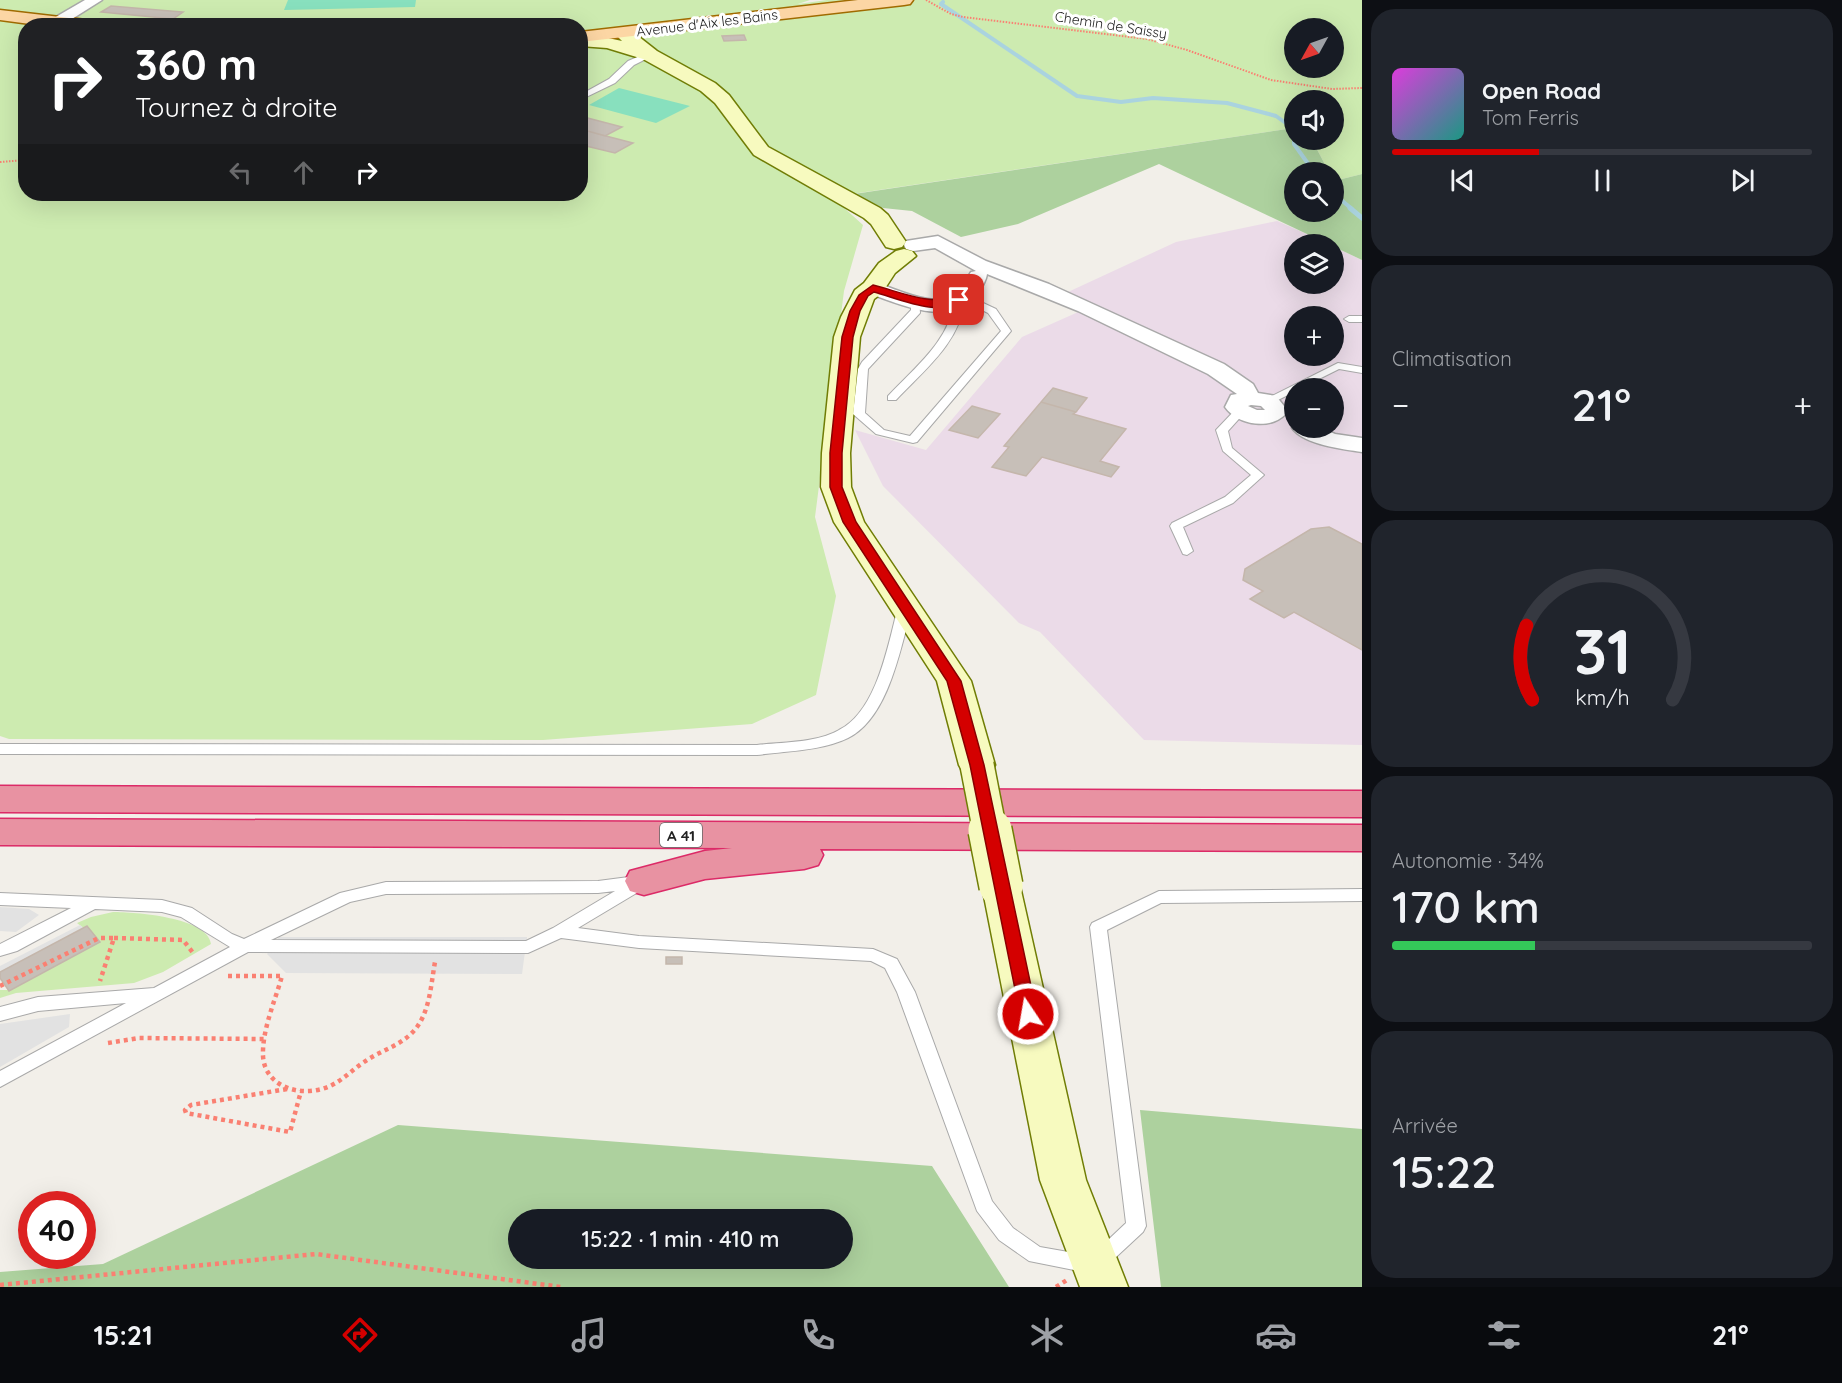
<!DOCTYPE html>
<html lang="fr">
<meta charset="utf-8">
<style>
body{margin:0;font-family:Quicksand,sans-serif;background:#20242c;color:#f1f3f6;height:100vh;display:flex;flex-direction:column;font-size:22px;white-space:nowrap}
*{box-sizing:border-box;margin:0}
p{font-size:20px;color:#9ea1a6}
.icon{flex:none;width:33px;height:33px;fill:none;stroke:currentColor;stroke-width:2;stroke-linecap:round;stroke-linejoin:round}
.map{position:relative;flex:1;overflow:hidden}
.details{display:flex;flex-direction:column;gap:9px;padding:9px;background:#0d0f14;width:480px}
.details>*{flex:none}
.hud{position:absolute;left:18px;top:18px;width:570px;height:183px;border-radius:24px;box-shadow:0 6px 24px #0002;background:#202124;color:#fff;overflow:hidden}
.needle{width:39px;rotate:230deg}
.fabs{position:absolute;left:1284px;top:18px;display:grid;gap:12px}
.fabs a{display:grid;place-items:center;width:60px;height:60px;border-radius:50%;background:#171b24;box-shadow:0 6px 24px #0002;font-size:30px}
.speed{position:absolute;left:18px;top:1191px;display:flex;gap:12px;font-size:30px;font-weight:700;text-align:center}
.speed>*{display:grid;place-content:center;width:78px;height:78px;border-radius:50%;background:#171b24;box-shadow:0 6px 24px #0002;line-height:1}
.speed .limit{border:9px solid #d22;background:#fff;color:#111}
.pin{position:absolute;display:grid;place-items:center;width:51px;height:51px;color:#fff;margin:-26px;border-radius:12px;box-shadow:0 3px 9px #0006}
.me{position:absolute;width:66px;margin:-33px;rotate:348deg;stroke-linejoin:round;filter:drop-shadow(0 0 4px #0008)}
.turn{display:flex;align-items:center;gap:21px;height:126px;padding:0 18px;font-size:27px}
.turn .icon{width:78px;height:78px;stroke-width:2.5}
.turn b{display:block;font-size:42px;line-height:51px}
.lanes{display:flex;align-items:center;height:57px;padding:0 18px;background:#0003;justify-content:center;gap:30px;direction:ltr}
.lanes .off{opacity:.35}
.big{font-size:45px;font-weight:600;line-height:1.1}
.details .card{flex:1;display:flex;flex-direction:column;justify-content:center;gap:9px;min-width:0;padding:0 21px;border-radius:24px;background:#20242c}
.details .dial{align-items:center;gap:0}
.dial svg{height:156px;overflow:visible;fill:none;stroke:#363941;stroke-width:7;stroke-linecap:round;text-anchor:middle}
.dial text{fill:#f1f3f6;stroke:none}
.song{display:flex;align-items:center;gap:18px}
.cover{width:72px;height:72px;border-radius:9px;background:linear-gradient(135deg,hsl(300 70% 55%),hsl(170 70% 35%))}
.played{height:6px;border-radius:3px;background:linear-gradient(90deg,#d40000 35%,#363941 35%)}
.keys{display:flex;justify-content:space-around;direction:ltr}
.heat{display:flex;justify-content:space-between;align-items:center;font-size:33px;direction:ltr}
.charge{height:9px;border-radius:4px;background:linear-gradient(90deg,#34c759 34%,#363941 0)}
.trip{position:absolute;left:508px;top:1209px;width:345px;height:60px;border-radius:30px;background:#171b24;box-shadow:0 6px 24px #0002;font-weight:600;line-height:60px;text-align:center}
.tab-bar{display:flex;height:96px;justify-content:space-around;align-items:center;background:#090b0e;color:#9ea1a6}
.tab-bar .icon{width:42px;height:42px}
.tab-bar .selected{color:#d40000}
.tab-bar b{font-size:27px;color:#f1f3f6}
main{display:flex;flex:1;min-height:0}
.map>svg:first-child{display:block}
</style>
<main>
<div class="map">
<svg width="1362" height="1287" viewBox="0 0 1362 1287">
<rect width="100%" height="100%" fill="#f2efe9"/>
<path fill="#ebdbe8" fill-rule="evenodd" d="M 1277,221 L 1329,244 L 1294,244 L 1294,284 L 1334,284 L 1334,247 L 1362,260 L 1362,745 L 1144,740 L 1040,632 L 1019,623 L 883,486 L 855,430 L 926,450 L 1022,337 L 1094,305 L 1068,292 L 1176,242 ZM 1294,316 L 1334,316 L 1334,356 L 1294,356 ZM 1294,388 L 1334,388 L 1334,428 L 1294,428 Z"/>
<path fill="#cdebb0" fill-rule="evenodd" d="M 0,0 L 810,0 L 798,4 L 827,0 L 1362,0 L 1362,174 L 1334,181 L 1334,172 L 1329,172 L 1312,140 L 1334,140 L 1334,100 L 1294,100 L 1294,128 L 832,197 L 863,225 L 844,291 L 815,517 L 836,596 L 816,695 L 752,724 L 543,740 L 9,739 L 0,736 ZM 26,26 L 580,26 L 580,194 L 26,194 ZM 1294,28 L 1334,28 L 1334,68 L 1294,68 Z
M 113,912 C 134,912 208,917 211,944 L 163,972 L 134,983 L 16,993 L 0,998 L 0,990 L 7,990 L 100,941 L 77,923 L 91,917 Z"/>
<path fill="#add19e" fill-rule="evenodd" d="M 1294,128 L 1294,140 L 1312,140 L 1329,172 L 1294,172 L 1294,212 L 1334,212 L 1334,181 L 1362,174 L 1362,260 L 1159,164 L 1018,224 L 961,237 L 912,211 L 883,208 L 854,194 Z
M 1140,1110 L 1362,1129 L 1362,1287 L 1161,1287 Z
M 398,1125 L 932,1166 L 1009,1287 L 0,1287 L 0,1272 L 103,1264 ZM 519,1220 L 843,1220 L 843,1258 L 519,1258 Z"/>
<path fill="#88e0be" d="M 288,0 L 416,0 L 415,7 L 284,10 Z
M 619,88 L 690,106 L 656,123 L 589,105 Z"/>
<path fill="#e2e2e2" d="M 0,907 L 29,909 L 39,915 L 16,932 L 0,931 Z
M 80,925 L 93,935 L 11,978 L 0,981 L 0,966 Z
M 279,937 L 527,937 L 522,974 L 286,973 L 267,954 Z
M 70,1014 L 69,1027 L 0,1067 L 0,1024 Z"/>
<g fill="none" stroke-linecap="round" stroke-linejoin="round">
<path stroke="#aad3df" stroke-width="4" d="M 943,2 L 941,4 L 1077,96 L 1121,102 L 1153,98 L 1227,103 L 1276,116 L 1294,129 L 1294,144 L 1314,172
M 1334,194 L 1352,209"/>
<path stroke="#aad3df" stroke-width="5" d="M 1350,208 L 1362,218"/>
</g>
<path fill="#c7bfb8" stroke="#c4b6ab" stroke-width="1.5" d="M 111,6 L 183,12 L 173,19 L 101,12 Z
M 744,35 L 746,40 L 724,41 L 722,36 Z
M 580,116 L 622,127 L 605,136 L 580,129 Z
M 580,129 L 606,136 L 633,143 L 615,153 L 586,146 L 580,144 Z
M 1053,388 L 1087,398 L 1076,412 L 1041,402 Z
M 1041,402 L 1076,412 L 1073,414 L 1126,429 L 1100,461 L 1119,467 L 1111,477 L 1042,457 L 1026,476 L 992,467 L 1009,447 L 1004,446 Z
M 972,406 L 1000,414 L 978,438 L 949,430 Z
M 1329,527 L 1362,544 L 1362,650 L 1294,612 L 1284,618 L 1250,599 L 1263,591 L 1243,580 L 1245,569 L 1311,529 Z
M 87,926 L 100,942 L 9,991 L 0,978 L 0,972 Z
M 666,957 L 682,957 L 682,964 L 666,964 Z"/>
<g fill="none" stroke-linecap="round" stroke-linejoin="round">
<g stroke="#a9a9a9" stroke-width="2">
<path id="lane" d="M 647,53 L 654,55 L 634,65 L 615,83 L 580,100 L 580,95 L 609,79 L 628,61 Z
M 964,294 L 996,309 L 1011,331 L 917,442 L 913,443 L 876,434 L 853,414 L 858,369 L 862,362 L 911,310 L 911,299 L 919,299 L 920,313 L 868,369 L 865,413 L 884,430 L 910,436 L 1001,331 L 988,313 L 964,301 C 961,342 922,372 896,400 L 888,400 L 888,396 C 914,368 951,340 954,300 Z
M 1362,316 L 1362,322 L 1349,322 L 1344,319 L 1349,316 Z
M 1338,363 L 1362,367 L 1362,373 L 1339,369 L 1301,388 L 1294,388 L 1294,392 L 1272,403 L 1264,403 L 1262,401 Z
M 1240,408 L 1246,411 L 1228,431 L 1232,448 L 1264,475 L 1233,503 L 1183,527 L 1193,551 L 1187,555 L 1183,554 L 1170,526 L 1172,523 L 1225,497 L 1251,475 L 1223,451 L 1216,430 L 1236,409 Z
M 905,603 L 912,607 C 901,646 889,718 848,738 C 821,751 787,751 757,755 L 0,754 L 0,744 L 757,745 C 783,742 816,743 839,730 C 877,711 888,645 898,607 Z
M 644,875 L 650,877 L 652,881 L 650,885 L 578,928 L 639,936 L 873,949 L 897,959 L 915,992 L 992,1201 L 1013,1228 L 1040,1247 L 1091,1256 L 1126,1223 L 1090,927 L 1092,923 L 1159,891 L 1362,889 L 1362,901 L 1161,903 L 1107,930 L 1146,1226 L 1143,1232 L 1101,1271 L 1094,1274 L 1029,1261 L 999,1240 L 977,1211 L 897,992 L 885,968 L 871,961 L 639,948 L 561,938 L 528,953 L 248,952 L 0,1087 L 0,1071 L 126,1003 L 38,1011 L 0,1021 L 0,1007 L 38,997 L 154,988 L 230,947 L 181,917 L 162,912 L 95,909 L 17,951 L 0,956 L 0,944 L 71,908 L 0,905 L 0,893 L 162,900 L 192,908 L 232,934 L 244,939 L 340,893 L 386,882 L 598,881 ZM 615,891 L 553,928 L 526,941 L 271,940 L 350,902 L 386,894 L 598,893 Z"/>
</g>
<g stroke="#a9a9a9" stroke-width="3">
<path id="street" d="M 85,0 L 102,0 L 64,24 L 54,24 L 52,21 L 54,18 Z
M 938,236 L 986,261 L 1049,284 L 1224,364 L 1253,384 L 1258,393 L 1276,396 L 1288,411 C 1274,431 1238,426 1225,407 L 1231,395 L 1237,394 L 1208,374 L 1078,311 L 987,274 C 986,281 981,289 976,295 C 952,329 896,303 866,292 L 863,288 L 866,284 L 873,282 C 897,288 936,312 958,291 C 964,286 967,278 971,272 L 976,271 L 935,248 L 913,251 L 906,249 L 904,245 L 906,241 ZM 1251,405 L 1261,406 L 1265,410 L 1257,410 L 1248,406 Z
M 1294,424 L 1294,428 L 1321,428 L 1335,434 L 1362,438 L 1362,452 C 1343,449 1304,445 1292,428 Z"/>
</g>
<g stroke="#707d05" stroke-width="3">
<path id="secondary" d="M 623,28 L 629,29 L 657,51 L 715,83 L 729,95 L 768,147 L 880,208 L 888,215 L 906,242 L 902,247 L 894,249 L 886,247 L 871,224 L 864,218 L 754,155 L 715,103 L 701,91 L 643,59 L 607,48 L 580,46 L 580,36 L 608,38 L 622,41 L 614,33 L 617,29 Z
M 904,249 L 912,251 L 916,256 L 895,273 L 882,293 L 874,299 L 860,337 L 850,453 L 851,487 L 864,522 L 971,681 L 995,765 L 990,774 L 977,777 L 964,774 L 959,765 L 937,681 L 834,522 L 821,487 L 822,453 L 834,337 L 841,317 L 855,290 L 864,283 L 879,263 L 896,251 Z
M 1001,872 L 1015,876 L 1020,886 L 1086,1180 L 1128,1287 L 1080,1287 L 1040,1180 L 982,886 L 987,876 Z"/>
</g>
<g stroke="#a06b00" stroke-width="3">
<path id="primary" d="M 858,0 L 913,0 L 910,4 L 904,5 L 580,42 L 580,32 Z
M 0,10 L 95,21 L 104,26 L 45,26 L 0,20 Z"/>
</g>
<g stroke="#dc2a67" stroke-width="3">
<path id="highway" d="M 0,786 L 1362,791 L 1362,817 L 0,812 Z
M 0,819 L 1362,825 L 1362,851 L 820,849 L 823,855 L 818,865 L 804,869 L 705,879 L 644,895 L 630,891 L 625,881 L 630,871 L 705,851 L 732,848 L 0,845 Z"/>
</g>
<path stroke="#fa8072" stroke-width="2" stroke-dasharray="1.5 1.5" stroke-linecap="butt" d="M 926,0 L 951,14 L 963,17 L 1147,39 L 1187,50 L 1271,80 L 1332,89 L 1362,88
M 0,162 L 26,160"/>
<path stroke="#fa8072" stroke-width="4.5" stroke-dasharray="4 4" stroke-linecap="butt" d="M 114,938 L 183,940 L 194,954
M 228,976 L 282,976 C 275,1001 262,1030 263,1056 C 265,1089 304,1098 330,1086 C 343,1080 352,1070 364,1062 C 381,1050 404,1045 417,1027 C 430,1009 431,984 435,962
M 0,986 L 99,938 L 114,938 L 100,981
M 108,1043 L 139,1038 L 266,1039
M 287,1089 L 191,1105 L 185,1110 L 186,1113 L 290,1132 L 301,1091
M 0,1285 L 316,1254 L 561,1287
M 1056,1287 L 1067,1280"/>
<use href="#lane" fill="#fff" fill-rule="evenodd"/>
<use href="#street" fill="#fff" fill-rule="evenodd"/>
<use href="#secondary" fill="#f7fabf" fill-rule="evenodd"/>
<use href="#primary" fill="#fcd6a4" fill-rule="evenodd"/>
<use href="#highway" fill="#e892a2" fill-rule="evenodd"/>
<g stroke="#707d05" stroke-width="36" stroke-linecap="butt">
<path id="secondary-bridge-far1" d="M 977,765 L 990,832"/>
</g>
<g stroke="#707d05" stroke-width="46" stroke-linecap="butt">
<path id="secondary-bridge" d="M 990,830 L 1001,886"/>
</g>
<use href="#secondary-bridge-far1" stroke="#f7fabf" stroke-width="33"/>
<use href="#secondary-bridge" stroke="#f7fabf" stroke-width="43"/>
</g>
<path fill="#d40000" stroke="#8a0000" stroke-width="1.5" d="M 873,285 C 904,293 927,305 959,297 L 964,300 C 940,318 900,299 874,292 L 868,296 L 860,311 L 853,337 L 842,453 L 842,487 L 856,522 L 961,681 L 984,765 L 1037,1014 L 1034,1019 L 1028,1021 L 1022,1019 L 1020,1014 L 970,765 L 947,681 L 843,522 L 830,487 L 830,453 L 842,337 L 850,311 L 859,295 Z"/>
<g text-anchor="middle" dominant-baseline="central" stroke-width="6" stroke-linejoin="round" paint-order="stroke">
<g font-size="14" fill="#222" stroke="#fff">
<text transform="translate(707 23) rotate(-7)">Avenue d'Aix les Bains</text>
<text transform="translate(1111 25) rotate(9)">Chemin de Saissy</text>
</g>
<rect fill="#fff" stroke="#646464" stroke-width="1.5" x="660" y="823" width="42" height="24" rx="4.5"/>
<g font-size="15" font-weight="bold" fill="#222">
<text x="681" y="835">A 41</text>
</g>
</g>
</svg>
<div class="fabs">
<a><svg class="needle" viewBox="-14 -14 28 28"><path d="M0-13l5 13h-10z" fill="#e53935"/><path d="M0 13l5-13h-10z" fill="#9ea1a6"/></svg></a>
<a><svg class="icon" aria-label="sound" viewBox="0 0 24 24"><path d="M4 9h4l5-4v14l-5-4H4zM17 9q2 3 0 6"/></svg></a>
<a><svg class="icon" aria-label="search" viewBox="0 0 24 24"><circle cx="10" cy="10" r="6"/><path d="M15 15l6 6"/></svg></a>
<a><svg class="icon" aria-label="layers" viewBox="0 0 24 24"><path d="M12 4l9 5-9 5-9-5zM3 14l9 5 9-5"/></svg></a>
<a>+</a>
<a>−</a>
</div>
<div class="speed"><div class="limit">40</div></div>
<div class="pin" style="left:959px;top:300px;background:#d93025"><svg class="icon" aria-label="arrive" viewBox="0 0 24 24"><path d="M6 21V4h12l-3 4 3 4H6"/></svg></div>
<svg class="me" style="left:1028px;top:1014px" viewBox="-20 -20 40 40"><circle r="17" fill="#d40000" stroke="#fff" stroke-width="3"/><path d="M0-11L8 9 0 5-8 9z" fill="#fff"/></svg>
<div class="trip">15:22 · 1 min · 410 m</div>
<div class="hud">
<div class="turn"><svg class="icon" aria-label="right" viewBox="0 0 24 24"><path d="M7 20v-9h11M14 6l5 5-5 5"/></svg><div><b>360 m</b>Tournez à droite</div></div>
<div class="lanes"><svg class="icon off" aria-label="left" viewBox="0 0 24 24"><path d="M17 20v-9H6M10 6l-5 5 5 5"/></svg><svg class="icon off" aria-label="ahead" viewBox="0 0 24 24"><path d="M12 20V5M6 11l6-6 6 6"/></svg><svg class="icon" aria-label="right" viewBox="0 0 24 24"><path d="M7 20v-9h11M14 6l5 5-5 5"/></svg></div>
</div>
</div>
<section class="details">
<div class="card">
<div class="song"><i class="cover"></i><div><b>Open Road</b><p>Tom Ferris</p></div></div>
<div class="played"></div>
<div class="keys"><svg class="icon" aria-label="previous" viewBox="0 0 24 24"><path d="M18 5L8 12l10 7zM5 5v14"/></svg><svg class="icon" aria-label="pause" viewBox="0 0 24 24"><path d="M8 5v14M16 5v14"/></svg><svg class="icon" aria-label="next" viewBox="0 0 24 24"><path d="M6 5l10 7-10 7zM19 5v14"/></svg></div>
</div>
<div class="card"><p>Climatisation</p>
<div class="heat"><a>−</a><b class="big">21°</b><a>+</a></div>
</div>
<div class="card dial"><svg viewBox="0 0 100 80">
<path d="M14 69A42 42 0 1 1 86 69"/>
<path d="M14 69A42 42 0 0 1 11 31" stroke="#d40000"/>
<text x="50" y="56" font-size="32" font-weight="700">31</text>
<text x="50" y="72" font-size="11">km/h</text>
</svg></div>
<div class="card"><p>Autonomie · 34%</p><b class="big">170 km</b><div class="charge"></div></div>
<div class="card"><p>Arrivée</p><b class="big">15:22</b></div>
</section>
</main>
<nav class="tab-bar">
<b>15:21</b>
<svg class="icon selected" aria-label="directions" viewBox="0 0 24 24"><path d="M12 3l9 9-9 9-9-9zM9 14v-3h6M13 9l2 2-2 2"/></svg>
<svg class="icon" aria-label="music" viewBox="0 0 24 24"><path d="M9 18V5l10-2v13"/><circle cx="6" cy="18" r="3"/><circle cx="16" cy="16" r="3"/></svg>
<svg class="icon" aria-label="phone" viewBox="0 0 24 24"><path d="M5 4h4l2 5-3 2q2 4 5 5l2-3 5 2v4C11 20 4 13 5 4z"/></svg>
<svg class="icon" aria-label="climate" viewBox="0 0 24 24"><path d="M12 3v18M4 7l16 10M4 17L20 7"/></svg>
<svg class="icon" aria-label="car" viewBox="0 0 24 24"><path d="M5 17H2v-5l4-1 3-4h7l3 4 3 1v5h-3M9 17h6M6 11h13"/><circle cx="7" cy="17" r="2"/><circle cx="17" cy="17" r="2"/></svg>
<svg class="icon" aria-label="filters" viewBox="0 0 24 24"><path d="M4 7h16M4 17h16"/><circle cx="9" cy="7" r="2"/><circle cx="15" cy="17" r="2"/></svg>
<b>21°</b>
</nav>
